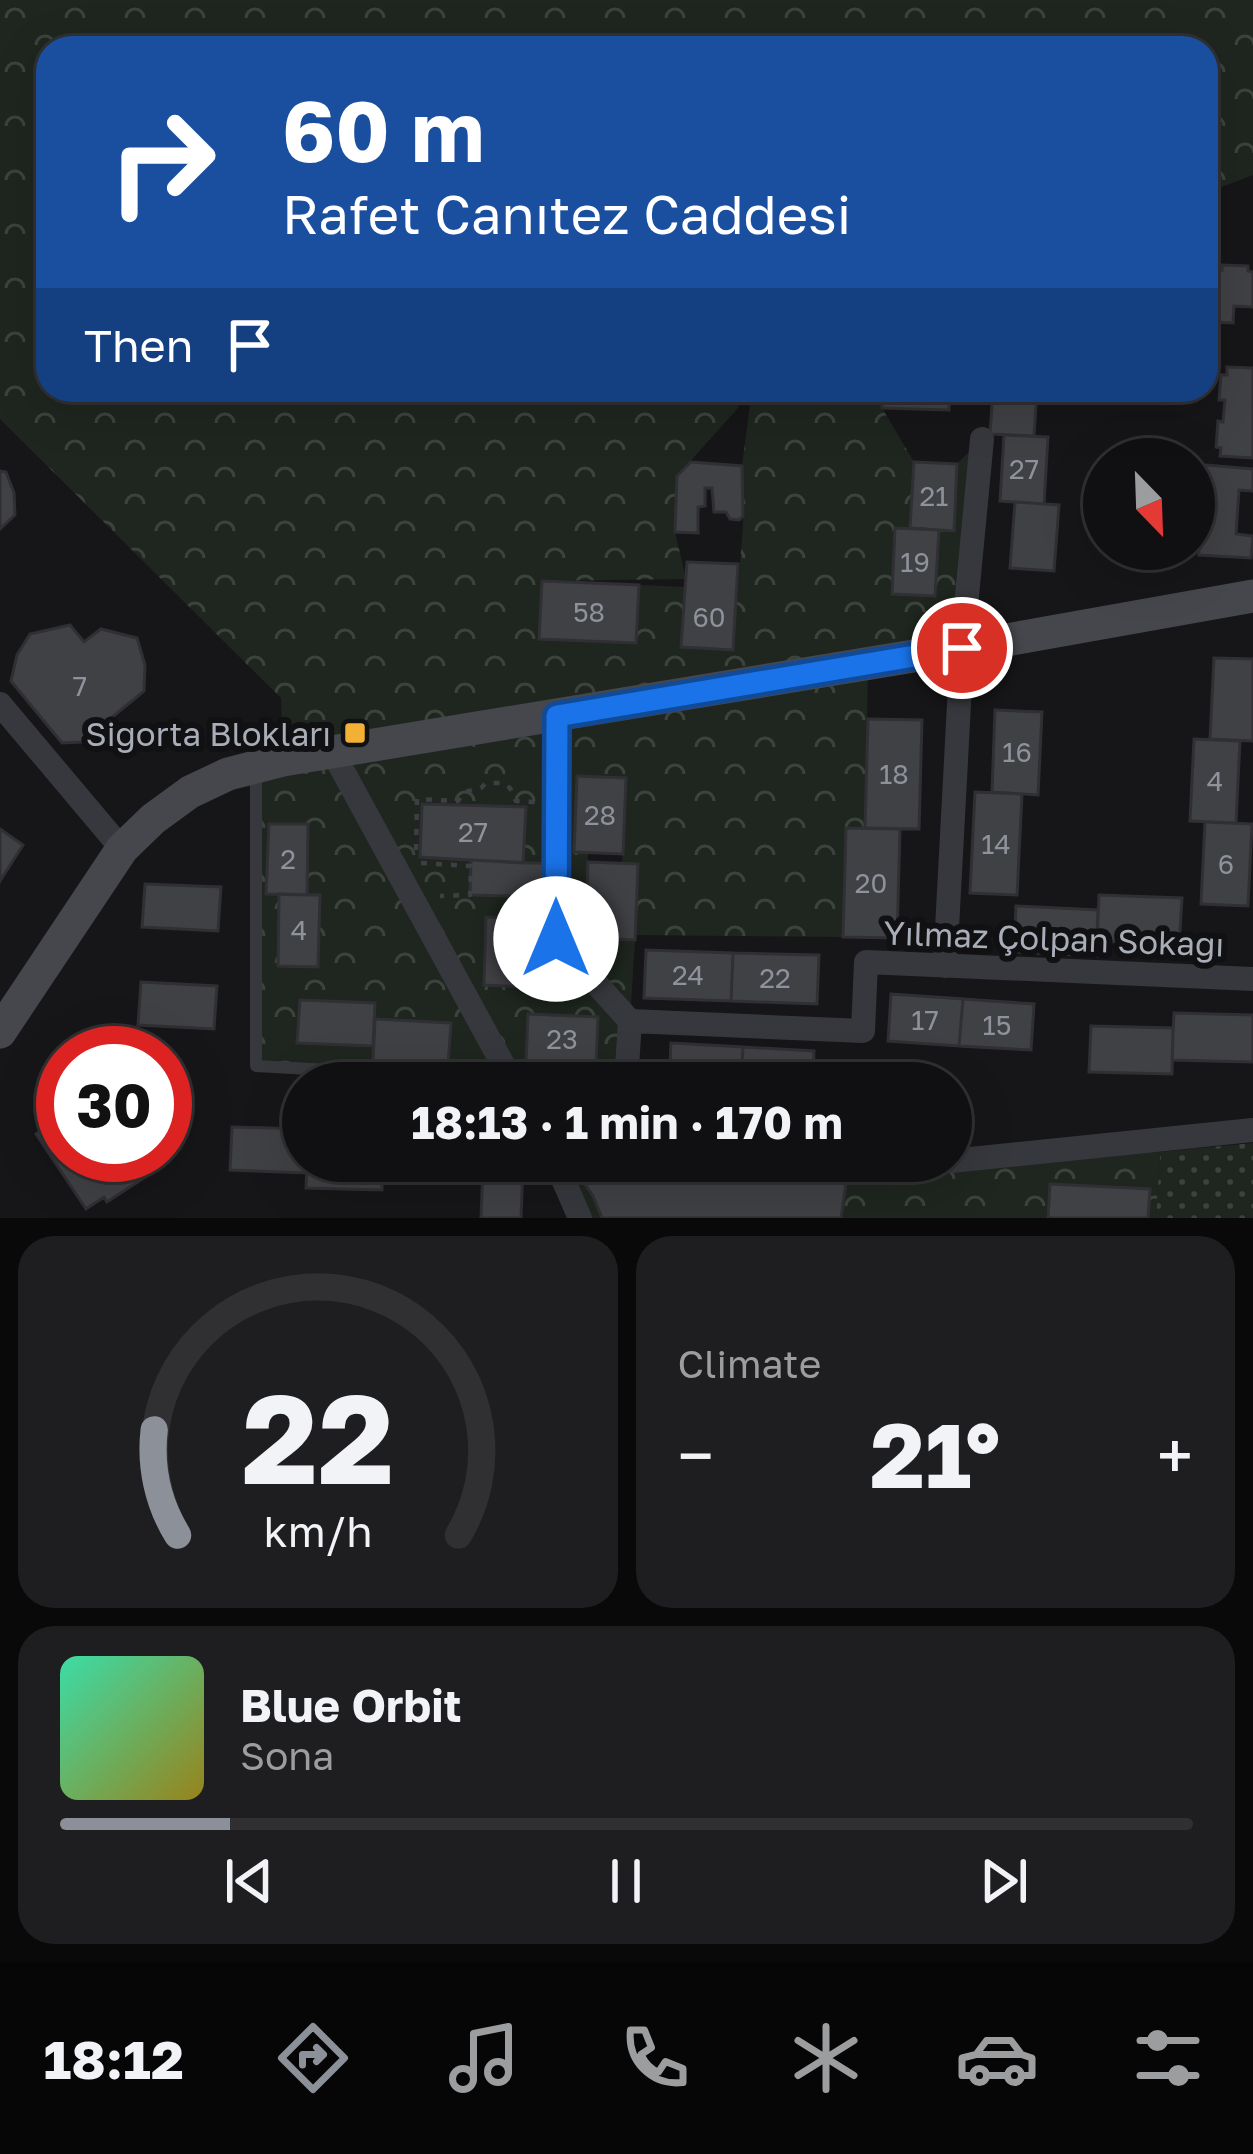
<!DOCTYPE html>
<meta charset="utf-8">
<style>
body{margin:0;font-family:"Golos Text",sans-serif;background:#1e1e20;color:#f1f3f6;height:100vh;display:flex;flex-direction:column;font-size:45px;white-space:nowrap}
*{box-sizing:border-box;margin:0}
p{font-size:39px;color:#9c9d9f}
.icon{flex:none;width:66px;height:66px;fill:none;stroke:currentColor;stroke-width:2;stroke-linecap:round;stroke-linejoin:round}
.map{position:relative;height:1218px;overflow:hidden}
.panel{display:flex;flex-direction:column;gap:18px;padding:18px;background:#09090a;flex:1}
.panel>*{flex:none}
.banner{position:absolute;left:36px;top:36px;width:1182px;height:366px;border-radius:36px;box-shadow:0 12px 48px #0002,0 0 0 3px #303032;background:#1a4fa0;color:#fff;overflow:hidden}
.needle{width:78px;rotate:157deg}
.buttons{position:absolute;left:1083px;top:438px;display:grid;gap:24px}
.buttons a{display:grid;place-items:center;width:132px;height:132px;border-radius:50%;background:#101012;box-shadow:0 12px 48px #0002,0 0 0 3px #303032;font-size:60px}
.speed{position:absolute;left:36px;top:1026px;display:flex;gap:24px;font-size:60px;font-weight:700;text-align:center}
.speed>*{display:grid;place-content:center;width:156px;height:156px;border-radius:50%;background:#101012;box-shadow:0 12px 48px #0002,0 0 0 3px #303032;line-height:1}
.speed .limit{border:18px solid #d22;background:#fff;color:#111}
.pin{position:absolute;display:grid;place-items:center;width:102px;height:102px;color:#fff;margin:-51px;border:6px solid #fff;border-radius:50%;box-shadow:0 3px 12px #0007}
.me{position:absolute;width:132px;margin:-66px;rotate:0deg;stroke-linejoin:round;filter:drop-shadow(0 0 9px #0008)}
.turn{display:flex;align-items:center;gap:42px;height:252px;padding:0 48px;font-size:54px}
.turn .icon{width:156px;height:156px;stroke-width:2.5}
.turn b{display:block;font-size:84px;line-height:102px}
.then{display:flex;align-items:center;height:114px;padding:0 48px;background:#0003;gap:24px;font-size:45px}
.big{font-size:90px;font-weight:700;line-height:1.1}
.panel .tile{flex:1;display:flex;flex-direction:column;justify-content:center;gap:18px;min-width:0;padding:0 42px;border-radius:36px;background:#1e1e20}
.panel .dial{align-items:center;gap:0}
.dial svg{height:312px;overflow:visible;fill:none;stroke:#303032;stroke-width:7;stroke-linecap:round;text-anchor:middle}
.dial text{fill:#f1f3f6;stroke:none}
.song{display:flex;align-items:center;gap:36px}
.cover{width:144px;height:144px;border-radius:18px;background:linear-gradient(135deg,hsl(160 70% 55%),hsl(50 70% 35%))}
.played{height:12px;border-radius:6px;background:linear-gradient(90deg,#8c9099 15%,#303032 15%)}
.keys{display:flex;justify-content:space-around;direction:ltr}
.heat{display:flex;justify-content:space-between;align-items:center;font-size:66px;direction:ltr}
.panel .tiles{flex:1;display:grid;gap:18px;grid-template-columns:1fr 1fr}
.tile:last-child{grid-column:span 2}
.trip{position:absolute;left:282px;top:1062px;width:690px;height:120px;border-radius:60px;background:#101012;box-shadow:0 12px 48px #0002,0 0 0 3px #303032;font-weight:700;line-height:120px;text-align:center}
.tabs{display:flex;height:192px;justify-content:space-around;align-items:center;background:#060607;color:#9c9d9f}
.tabs .icon{width:84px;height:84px}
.tabs .on{color:#8c9099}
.tabs b{font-size:54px;color:#f1f3f6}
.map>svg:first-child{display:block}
</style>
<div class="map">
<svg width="1253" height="1218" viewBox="0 0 1253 1218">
<defs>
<pattern id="grass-dots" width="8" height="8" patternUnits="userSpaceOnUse" patternTransform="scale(3)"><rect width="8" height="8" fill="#1e261f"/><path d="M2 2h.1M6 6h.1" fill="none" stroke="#3c433d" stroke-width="1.8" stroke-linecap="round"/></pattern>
<pattern id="forest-crowns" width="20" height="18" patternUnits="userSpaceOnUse" patternTransform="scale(3)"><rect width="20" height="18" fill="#1e261f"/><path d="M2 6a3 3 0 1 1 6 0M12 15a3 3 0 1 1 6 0" fill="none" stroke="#3c433d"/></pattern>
</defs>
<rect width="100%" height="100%" fill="#161618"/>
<path fill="url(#grass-dots)" d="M 1253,1143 L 1253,1218 L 1156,1218 L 1160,1152 Z"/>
<path fill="url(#forest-crowns)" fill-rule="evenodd" d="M 0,0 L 1253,0 L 1253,175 L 1206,193 L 1206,48 L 48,48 L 48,390 L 743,390 L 740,392 L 738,408 L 677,476 L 675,532 L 686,579 L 542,581 L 540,639 L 636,643 L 639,585 L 685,587 L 682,647 L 733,650 L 743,526 L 742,466 L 752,390 L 883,390 L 882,408 L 914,462 L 910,528 L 895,528 L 892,594 L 935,596 L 939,530 L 954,530 L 957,464 L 982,439 L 962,648 L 868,664 L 865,828 L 846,828 L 843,937 L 635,935 L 638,865 L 622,863 L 626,779 L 577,776 L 574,851 L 588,853 L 585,937 L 635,940 L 626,1083 L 513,1083 L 256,1066 L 256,765 L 283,760 L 281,698 L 0,419 ZM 422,804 L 525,808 L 523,864 L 556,897 L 468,896 L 470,895 L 471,860 L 420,857 ZM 269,824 L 308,824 L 307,895 L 317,966 L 278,965 L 279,894 L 267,894 ZM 300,1000 L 375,1003 L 375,1019 L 450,1023 L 448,1065 L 373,1062 L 373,1046 L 298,1043 Z
M 1160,1152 L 1156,1218 L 580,1218 L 555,1161 L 792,1161 Z"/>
<path fill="#404145" stroke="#303034" stroke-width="3" d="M 1222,265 L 1248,266 L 1248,271 L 1253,272 L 1253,307 L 1234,306 L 1233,323 L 1211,322 L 1214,269 L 1222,270 Z
M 1227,367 L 1253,368 L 1253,458 L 1220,456 L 1221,448 L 1216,447 L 1218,421 L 1223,422 L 1225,400 L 1219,400 L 1221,375 L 1227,375 Z
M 883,390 L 950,390 L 949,410 L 882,408 Z
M 993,390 L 1037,390 L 1034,436 L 990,434 Z
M 1004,435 L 1048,437 L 1044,504 L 1000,501 Z
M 691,462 L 742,466 L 743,516 L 739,520 L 730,519 L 726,512 L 714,512 L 712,488 L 705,488 L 705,506 L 698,507 L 698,533 L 675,532 L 677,476 Z
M 914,462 L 957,464 L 954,531 L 910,528 Z
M 1206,465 L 1253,469 L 1253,491 L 1239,490 L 1236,534 L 1253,536 L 1251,558 L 1199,555 L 1199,546 L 1194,546 L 1196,520 L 1201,520 L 1203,499 L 1198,498 L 1200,473 L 1205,474 Z
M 0,471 L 6,472 L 14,493 L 15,515 L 0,529 Z
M 1015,502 L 1059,505 L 1054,571 L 1010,568 Z
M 895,528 L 939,530 L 935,596 L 892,594 Z
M 687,562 L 738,564 L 733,650 L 681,647 Z
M 542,581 L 639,585 L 636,643 L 539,639 Z
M 70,625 L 84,642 L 101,629 L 137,638 L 145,665 L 144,691 L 82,742 L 62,743 L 11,681 L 17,655 L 30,634 Z
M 1214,658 L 1253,659 L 1253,741 L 1210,739 Z
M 995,710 L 1042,712 L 1038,795 L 992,792 Z
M 868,719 L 922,720 L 919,829 L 865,828 Z
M 1194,739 L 1240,741 L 1236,823 L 1190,821 Z
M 577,776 L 626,778 L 623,854 L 574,852 Z
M 975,792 L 1022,794 L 1017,895 L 970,893 Z
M 422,804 L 526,807 L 523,863 L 420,857 Z
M 1205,822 L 1252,824 L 1248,906 L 1201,904 Z
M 269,824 L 308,824 L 307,895 L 266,894 Z
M 846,828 L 900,829 L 897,938 L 843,937 Z
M 0,829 L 23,845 L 0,881 Z
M 471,860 L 556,864 L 556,897 L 470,895 Z
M 588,862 L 638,864 L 635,940 L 585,938 Z
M 145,884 L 221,887 L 218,931 L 142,927 Z
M 279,894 L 320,895 L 318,967 L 278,966 Z
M 1099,895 L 1182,898 L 1179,945 L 1097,941 Z
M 1016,906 L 1098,910 L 1096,956 L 1014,952 Z
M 486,917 L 531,919 L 529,987 L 484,985 Z
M 646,950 L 733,953 L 731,1001 L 644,998 Z
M 733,953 L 819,955 L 817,1004 L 731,1001 Z
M 141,982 L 217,986 L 214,1029 L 138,1025 Z
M 891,994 L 963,999 L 959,1046 L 888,1041 Z
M 963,999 L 1034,1004 L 1031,1050 L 959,1046 Z
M 300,1000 L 375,1003 L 373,1046 L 297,1043 Z
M 1174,1013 L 1253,1015 L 1253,1062 L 1172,1060 Z
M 528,1014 L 598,1017 L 596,1065 L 526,1062 Z
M 375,1019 L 451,1023 L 448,1065 L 373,1062 Z
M 1091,1026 L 1173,1028 L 1172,1074 L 1089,1072 Z
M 671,1043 L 743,1047 L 741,1083 L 669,1083 Z
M 743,1047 L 814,1051 L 813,1083 L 741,1083 Z
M 63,1109 L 63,1155 L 154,1155 L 158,1161 L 140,1173 L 144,1178 L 107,1202 L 104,1197 L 86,1209 L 36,1134 L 54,1122 L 51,1117 Z
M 232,1127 L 303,1129 L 303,1161 L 307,1161 L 306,1173 L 230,1170 Z
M 307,1161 L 383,1161 L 382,1190 L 306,1188 Z
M 483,1164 L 523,1166 L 521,1218 L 481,1218 Z
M 595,1174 L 846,1183 L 841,1218 L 602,1218 L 593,1196 L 584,1183 Z
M 1050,1184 L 1150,1189 L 1148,1218 L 1048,1218 Z"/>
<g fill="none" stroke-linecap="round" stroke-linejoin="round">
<path stroke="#3d3f44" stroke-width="4.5" stroke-dasharray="6 9" stroke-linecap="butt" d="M 416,850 L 417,799 L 458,801 L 464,792 L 481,788 L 486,783 L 503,783 L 510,788 L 516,801 L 535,802
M 421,863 L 471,866 L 470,895 L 440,896"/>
<path stroke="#37383d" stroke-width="12" d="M 256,771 L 256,1066 L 510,1080"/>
<path stroke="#37383d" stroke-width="24" d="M 0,704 L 122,849
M 557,716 L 556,939 L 630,1021 L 863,1031 L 866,962 L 1253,979
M 332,751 L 513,1083
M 945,966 L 962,648 L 982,439
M 626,1083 L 630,1021
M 555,1161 L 580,1218
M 792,1161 L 898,1165 L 947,1161
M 951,1161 L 1253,1130"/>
<path stroke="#45474d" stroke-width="33" d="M 0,1032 L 122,849 L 153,819 L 190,792 L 228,774 L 283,760 L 962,648 L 1253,596"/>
</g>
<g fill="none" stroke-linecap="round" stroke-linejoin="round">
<g stroke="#114b97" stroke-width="30">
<path id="route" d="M 556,939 L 557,716 L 962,648"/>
</g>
<use href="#route" stroke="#1a73e8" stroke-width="21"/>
</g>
<rect fill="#f2b134" stroke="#111113" stroke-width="4.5" x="343" y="721" width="24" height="24" rx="6"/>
<g text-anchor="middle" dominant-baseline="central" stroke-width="12" stroke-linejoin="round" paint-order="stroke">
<g font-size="27" fill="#8e929b">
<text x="1024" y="469">27</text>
<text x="934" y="496">21</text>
<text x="915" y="562">19</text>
<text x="589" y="612">58</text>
<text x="709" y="617">60</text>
<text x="80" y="686">7</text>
<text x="1017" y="752">16</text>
<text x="894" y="774">18</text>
<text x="1215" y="781">4</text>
<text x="600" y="815">28</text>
<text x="473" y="832">27</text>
<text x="996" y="844">14</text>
<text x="288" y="859">2</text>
<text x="1226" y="864">6</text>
<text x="871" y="883">20</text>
<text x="299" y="930">4</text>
<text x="688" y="975">24</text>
<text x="775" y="978">22</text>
<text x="925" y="1020">17</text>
<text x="997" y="1025">15</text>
<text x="562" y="1039">23</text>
</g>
<g font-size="33" fill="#a8adb8" stroke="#111113" text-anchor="end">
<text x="331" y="733">Sigorta Blokları</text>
</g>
<g font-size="33" fill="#a8adb8" stroke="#111113">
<text transform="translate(1054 938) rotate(2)">Yılmaz Çolpan Sokağı</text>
</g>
</g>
</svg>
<div class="buttons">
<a><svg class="needle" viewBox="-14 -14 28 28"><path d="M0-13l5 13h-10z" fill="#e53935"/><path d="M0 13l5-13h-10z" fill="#9c9d9f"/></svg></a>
</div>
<div class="speed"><div class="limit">30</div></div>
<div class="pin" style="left:962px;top:648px;background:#d93025"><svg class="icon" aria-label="arrive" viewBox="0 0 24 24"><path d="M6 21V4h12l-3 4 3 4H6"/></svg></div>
<svg class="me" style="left:556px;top:939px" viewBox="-20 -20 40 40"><circle r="19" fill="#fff"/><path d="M0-13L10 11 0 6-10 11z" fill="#1a73e8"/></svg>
<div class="trip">18:13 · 1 min · 170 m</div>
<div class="banner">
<div class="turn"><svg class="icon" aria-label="right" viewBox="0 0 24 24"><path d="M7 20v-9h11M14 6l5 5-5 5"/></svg><div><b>60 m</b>Rafet Canıtez Caddesi</div></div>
<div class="then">Then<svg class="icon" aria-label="arrive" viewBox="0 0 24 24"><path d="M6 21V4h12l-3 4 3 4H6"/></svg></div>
</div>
</div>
<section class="panel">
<div class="tiles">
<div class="tile dial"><svg viewBox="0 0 100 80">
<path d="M14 69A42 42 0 1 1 86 69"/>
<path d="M14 69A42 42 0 0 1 8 42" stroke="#8c9099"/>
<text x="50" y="56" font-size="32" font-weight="700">22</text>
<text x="50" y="72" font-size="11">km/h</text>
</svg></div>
<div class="tile"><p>Climate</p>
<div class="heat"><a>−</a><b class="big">21°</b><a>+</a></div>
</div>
<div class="tile">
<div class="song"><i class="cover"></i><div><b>Blue Orbit</b><p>Sona</p></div></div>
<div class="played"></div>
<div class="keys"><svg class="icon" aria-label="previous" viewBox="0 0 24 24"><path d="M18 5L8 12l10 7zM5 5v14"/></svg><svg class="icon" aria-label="pause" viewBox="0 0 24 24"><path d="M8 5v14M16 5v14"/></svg><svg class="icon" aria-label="next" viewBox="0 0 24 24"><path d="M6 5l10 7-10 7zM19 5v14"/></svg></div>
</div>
</div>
</section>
<nav class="tabs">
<b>18:12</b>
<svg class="icon on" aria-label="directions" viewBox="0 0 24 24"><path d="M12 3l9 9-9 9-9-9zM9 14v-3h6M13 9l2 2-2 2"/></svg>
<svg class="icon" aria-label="music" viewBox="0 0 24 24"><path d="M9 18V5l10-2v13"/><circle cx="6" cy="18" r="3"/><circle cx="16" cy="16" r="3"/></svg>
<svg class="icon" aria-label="phone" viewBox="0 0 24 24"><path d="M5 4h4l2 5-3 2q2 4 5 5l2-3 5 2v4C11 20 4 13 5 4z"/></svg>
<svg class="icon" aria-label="climate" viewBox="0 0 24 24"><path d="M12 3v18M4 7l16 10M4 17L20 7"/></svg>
<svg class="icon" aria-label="car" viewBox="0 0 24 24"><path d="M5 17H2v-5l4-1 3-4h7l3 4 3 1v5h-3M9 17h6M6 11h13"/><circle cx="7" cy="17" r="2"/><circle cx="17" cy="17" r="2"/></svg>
<svg class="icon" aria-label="filters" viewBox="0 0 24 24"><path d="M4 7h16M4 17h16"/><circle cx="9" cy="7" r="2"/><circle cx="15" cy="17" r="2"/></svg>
</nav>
